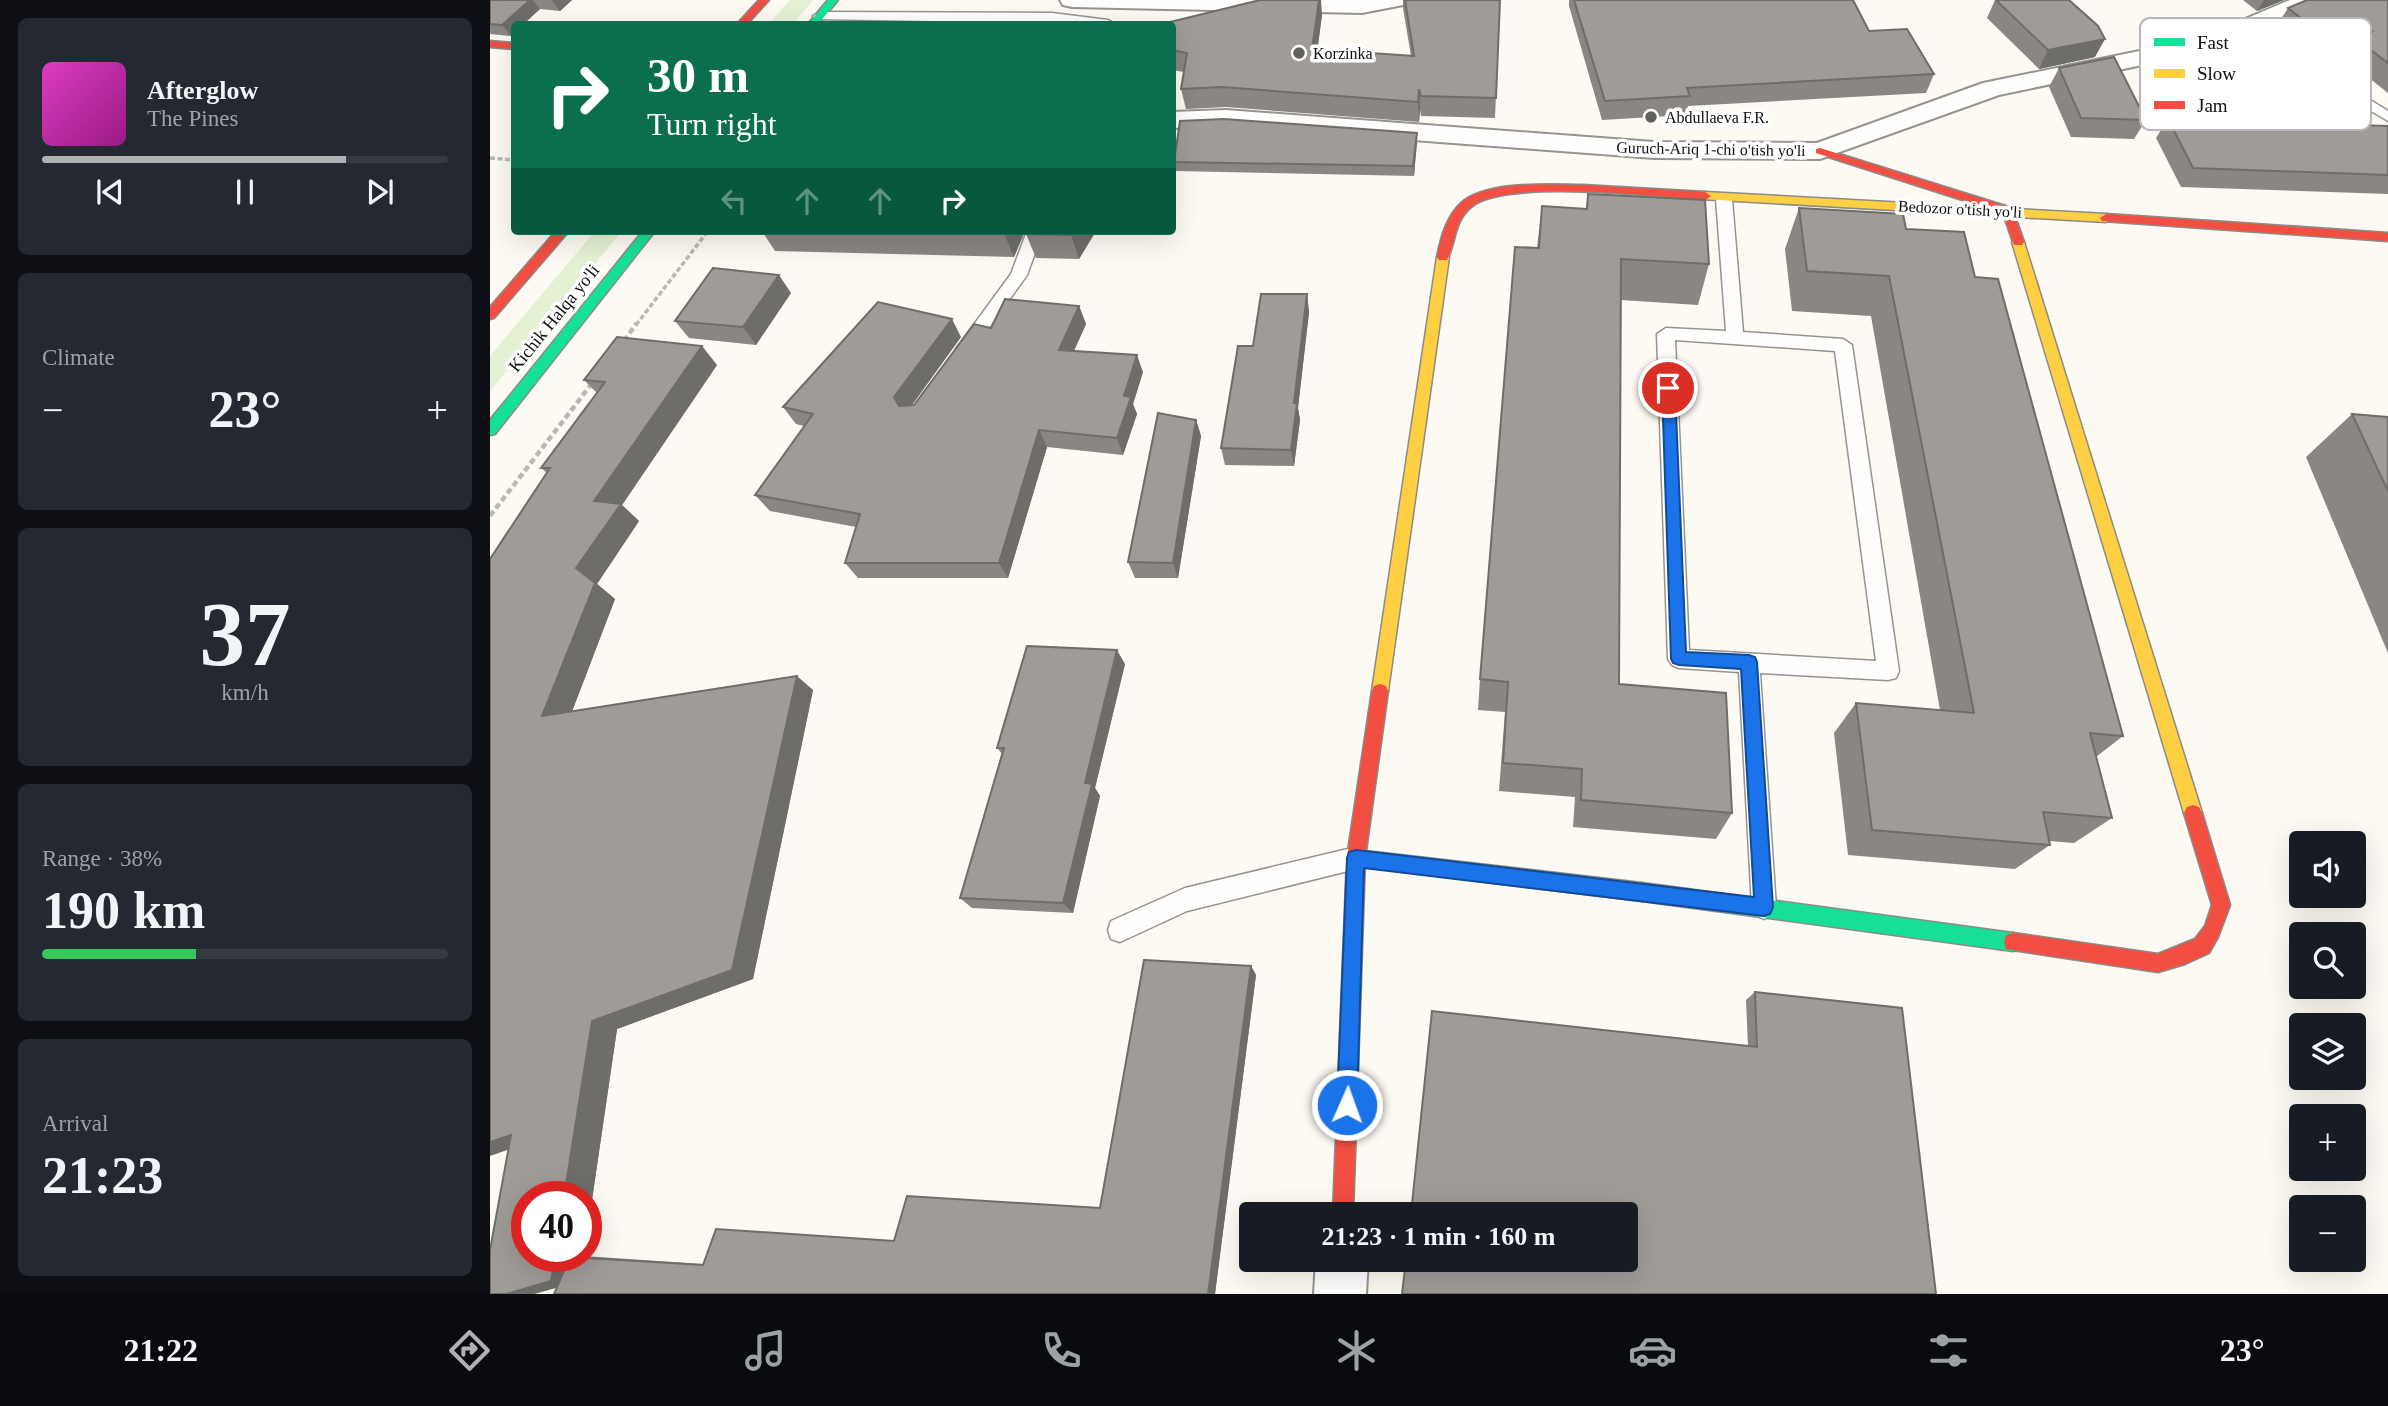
<!DOCTYPE html>
<meta charset="utf-8">
<style>
body{margin:0;font-family:Georgia,serif;background:#242831;color:#f1f3f6;height:100vh;display:flex;flex-direction:column;font-size:26px;white-space:nowrap}
*{box-sizing:border-box;margin:0}
p{font-size:23px;color:#9ea1a6}
.icon{flex:none;width:38px;height:38px;fill:none;stroke:currentColor;stroke-width:2;stroke-linecap:round;stroke-linejoin:round}
.map{position:relative;flex:1;overflow:hidden}
.drawer{display:flex;flex-direction:column;gap:18px;padding:18px;background:#0d0f14;width:490px}
.drawer>*{flex:none}
.top-card{position:absolute;left:21px;top:21px;width:665px;height:214px;border-radius:7px;box-shadow:0 7px 28px #0002;background:#0b6e4f;color:#fff;overflow:hidden}
.fabs{position:absolute;left:1799px;top:831px;display:grid;gap:14px}
.fabs a{display:grid;place-items:center;width:77px;height:77px;border-radius:7px;background:#171b24;box-shadow:0 7px 28px #0002;font-size:35px}
.speed{position:absolute;left:21px;top:1181px;display:flex;gap:14px;font-size:35px;font-weight:700;text-align:center}
.speed>*{display:grid;place-content:center;width:91px;height:91px;border-radius:50%;background:#171b24;box-shadow:0 7px 28px #0002;line-height:1}
.speed .limit{border:10px solid #d22;background:#fff;color:#111}
.pin{position:absolute;display:grid;place-items:center;width:60px;height:60px;color:#fff;margin:-30px;border:4px solid #fff;border-radius:50%;box-shadow:0 2px 7px #0007}
.me{position:absolute;width:77px;margin:-38px;rotate:2deg;stroke-linejoin:round;filter:drop-shadow(0 0 5px #0008)}
.turn{display:flex;align-items:center;gap:24px;height:147px;padding:0 21px;font-size:32px}
.turn .icon{width:91px;height:91px;stroke-width:2.5}
.turn b{display:block;font-size:49px;line-height:60px}
.lanes{display:flex;align-items:center;height:66px;padding:0 21px;background:#0003;justify-content:center;gap:35px;direction:ltr}
.lanes .off{opacity:.35}
.big{font-size:52px;font-weight:700;line-height:1.1}
.drawer .tile{flex:1;display:flex;flex-direction:column;justify-content:center;gap:10px;min-width:0;padding:0 24px;border-radius:10px;background:#242831}
.drawer .dial{align-items:center;gap:0}
.dial b{font-size:91px;line-height:1}
.song{display:flex;align-items:center;gap:21px}
.cover{width:84px;height:84px;border-radius:10px;background:linear-gradient(135deg,hsl(310 70% 55%),hsl(310 70% 35%))}
.played{height:7px;border-radius:4px;background:linear-gradient(90deg,#b0b1b2 75%,#363941 75%)}
.keys{display:flex;justify-content:space-around;direction:ltr}
.heat{display:flex;justify-content:space-between;align-items:center;font-size:38px;direction:ltr}
.charge{height:10px;border-radius:5px;background:linear-gradient(90deg,#34c759 38%,#363941 0)}
.trip{position:absolute;left:749px;top:1202px;width:399px;height:70px;border-radius:7px;background:#171b24;box-shadow:0 7px 28px #0002;font-weight:700;line-height:70px;text-align:center}
.dock{display:flex;height:112px;justify-content:space-around;align-items:center;background:#090b0e;color:#9ea1a6}
.dock .icon{width:49px;height:49px}
.dock .current{color:#b0b1b2}
.dock b{font-size:32px;color:#f1f3f6}
main{display:flex;flex:1;min-height:0}
.map>svg:first-child{display:block}
</style>
<main>
<section class="drawer">
<div class="tile">
<div class="song"><i class="cover"></i><div><b>Afterglow</b><p>The Pines</p></div></div>
<div class="played"></div>
<div class="keys"><svg class="icon" aria-label="previous" viewBox="0 0 24 24"><path d="M18 5L8 12l10 7zM5 5v14"/></svg><svg class="icon" aria-label="pause" viewBox="0 0 24 24"><path d="M8 5v14M16 5v14"/></svg><svg class="icon" aria-label="next" viewBox="0 0 24 24"><path d="M6 5l10 7-10 7zM19 5v14"/></svg></div>
</div>
<div class="tile"><p>Climate</p>
<div class="heat"><a>−</a><b class="big">23°</b><a>+</a></div>
</div>
<div class="tile dial"><b>37</b><p>km/h</p></div>
<div class="tile"><p>Range · 38%</p><b class="big">190 km</b><div class="charge"></div></div>
<div class="tile"><p>Arrival</p><b class="big">21:23</b></div>
</section>
<div class="map">
<svg width="1898" height="1294" viewBox="0 0 1898 1294">
<rect width="100%" height="100%" fill="#fcfaf2"/>
<path fill="#e4f1d3" d="M 300,0 L 323,0 L 303,24 L 279,24 Z
M 105,231 L 132,231 L 0,391 L 0,356 Z"/>
<g fill="none" stroke-linecap="round" stroke-linejoin="round">
<g stroke="#959491" stroke-width="3">
<path id="lane" d="M 330,12 L 562,13 L 618,20 L 625,24 L 325,19 L 323,16 Z
M 1747,27 L 1811,57 L 1898,111 L 1898,121 L 1801,63 L 1742,34 L 1742,28 Z
M 1234,194 L 1242,199 L 1253,332 L 1353,339 L 1362,345 L 1409,671 L 1406,678 L 1398,680 L 1270,673 L 1286,907 L 1283,915 L 1274,919 L 1265,915 L 1262,907 L 1249,672 L 1189,668 L 1182,665 L 1178,659 L 1167,334 L 1176,328 L 1236,331 L 1226,199 ZM 1185,340 L 1345,351 L 1386,661 L 1199,650 Z
M 537,231 L 553,231 L 537,275 L 481,353 L 469,353 L 466,349 L 469,345 L 521,274 Z
M 866,847 L 874,850 L 878,858 L 874,866 L 866,869 L 697,911 L 630,942 L 621,939 L 618,930 L 621,921 L 695,888 Z"/>
</g>
<g stroke="#959491" stroke-width="4">
<path id="street" d="M 570,0 L 916,0 L 913,5 L 872,13 L 582,7 L 573,5 Z
M 1800,0 L 1833,0 L 1830,5 L 1724,50 L 1509,95 L 1330,159 L 1164,158 L 736,126 L 682,128 L 682,112 L 736,110 L 1164,142 L 1327,143 L 1493,83 L 1708,39 Z
M 826,1260 L 878,1260 L 876,1294 L 824,1294 Z"/>
</g>
<g stroke="#8c8b87" stroke-width="3">
<path id="fast" d="M 338,0 L 348,0 L 328,24 L 318,24 Z
M 153,231 L 165,231 L 5,434 L 0,435 L 0,420 Z
M 1152,883 L 1523,933 L 1530,935 L 1532,942 L 1530,949 L 1523,951 L 1152,901 L 1146,898 L 1143,892 L 1146,886 Z"/>
</g>
<g stroke="#8c8b87" stroke-width="3">
<path id="slow" d="M 1215,192 L 1616,214 L 1622,218 L 1616,222 L 1211,199 L 1211,193 Z
M 1528,238 L 1534,242 L 1712,813 L 1709,819 L 1703,821 L 1697,819 L 1694,813 L 1522,242 Z
M 953,253 L 959,257 L 898,691 L 896,696 L 890,698 L 884,696 L 882,691 L 947,257 Z
M 866,850 L 1152,883 L 1158,886 L 1161,892 L 1158,898 L 1152,901 L 866,866 L 860,864 L 857,858 L 860,852 Z"/>
</g>
<g stroke="#8c8b87" stroke-width="3">
<path id="jam" d="M 269,0 L 279,0 L 257,24 L 247,24 Z
M 0,41 L 24,43 L 24,49 L 0,47 Z
M 1330,148 L 1522,208 L 1534,242 L 1532,245 L 1524,245 L 1513,213 L 1326,153 L 1326,149 Z
M 1093,185 L 1215,192 L 1221,196 L 1215,200 C 1168,197 1015,178 981,207 C 964,221 966,242 957,260 L 949,260 L 947,257 C 951,238 956,217 971,203 C 997,180 1060,185 1093,185 Z
M 1616,214 L 1898,233 L 1898,241 L 1612,221 L 1610,218 Z
M 66,231 L 79,231 L 4,318 L 0,319 L 0,307 Z
M 890,684 L 896,686 L 898,691 L 875,858 L 863,1214 L 843,1214 L 857,858 L 882,691 L 884,686 Z
M 1703,805 L 1709,807 L 1712,813 L 1740,905 L 1728,937 L 1719,953 L 1695,964 L 1668,972 L 1516,949 L 1514,942 L 1516,935 L 1523,933 L 1668,954 L 1705,939 L 1715,926 L 1722,905 L 1694,813 L 1697,807 Z"/>
</g>
<path stroke="#b8b8b6" stroke-width="3.5" stroke-dasharray="5 2.5" stroke-linecap="butt" d="M 0,158 L 24,160
M 146,325 L 218,231"/>
<path stroke="#b8b8b6" stroke-width="4.5" stroke-dasharray="6 3.5" stroke-linecap="butt" d="M 134,341 L 147,323
M 0,516 L 103,382"/>
<use href="#lane" fill="#fffefd" fill-rule="evenodd"/>
<use href="#street" fill="#fffefd" fill-rule="evenodd"/>
<use href="#fast" fill="#16e098" fill-rule="evenodd"/>
<use href="#slow" fill="#ffcf43" fill-rule="evenodd"/>
<use href="#jam" fill="#f24e42" fill-rule="evenodd"/>
</g>
<path fill="#898683" d="M 0,0 L 82,0 L 70,11 L 50,9 L 21,36 L 0,34 Z
M 913,0 L 1010,0 L 1005,118 L 931,116 L 930,109 L 929,122 L 736,107 L 696,109 L 691,89 L 694,72 L 682,70 L 682,24 L 832,15 L 827,49 L 921,56 L 913,8 Z
M 1079,0 L 1363,0 L 1379,31 L 1444,74 L 1436,93 L 1198,106 L 1196,115 L 1112,120 L 1079,6 Z
M 1505,0 L 1605,57 L 1549,69 L 1497,18 Z
M 1753,0 L 1794,0 L 1767,11 Z
M 1898,0 L 1898,93 L 1859,62 L 1868,51 L 1824,58 L 1786,27 L 1798,8 Z
M 1569,68 L 1656,120 L 1644,139 L 1581,137 L 1559,87 Z
M 1678,119 L 1898,126 L 1898,194 L 1691,187 L 1666,138 Z
M 927,133 L 924,176 L 686,171 L 684,162 Z
M 1098,194 L 1219,264 L 1208,305 L 1131,300 L 1129,684 L 1242,813 L 1226,839 L 1083,827 L 1085,797 L 1009,791 L 1015,712 L 988,710 L 990,679 L 1047,248 L 1052,206 L 1096,209 Z
M 1309,208 L 1416,229 L 1485,277 L 1633,736 L 1606,757 L 1622,818 L 1584,843 L 1559,841 L 1560,845 L 1525,869 L 1358,855 L 1344,733 L 1366,703 L 1450,710 L 1381,316 L 1302,311 L 1295,249 Z
M 272,231 L 535,231 L 524,257 L 285,251 Z
M 606,231 L 589,259 L 546,258 L 536,234 Z
M 301,293 L 266,345 L 199,338 L 185,321 Z
M 817,294 L 819,312 L 808,408 L 810,420 L 804,466 L 735,465 L 731,448 L 763,346 Z
M 589,306 L 596,324 L 584,351 L 653,372 L 643,404 L 647,414 L 633,455 L 557,447 L 518,578 L 368,578 L 355,563 L 366,527 L 280,511 L 265,495 L 314,426 L 306,424 L 293,407 L 471,337 L 421,405 L 424,405 L 501,328 Z
M 227,365 L 132,505 L 149,521 L 107,584 L 125,599 L 82,711 L 323,690 L 263,979 L 127,1029 L 96,1241 L 96,1197 L 37,1256 L 94,1256 L 213,1264 L 404,1241 L 610,1208 L 761,966 L 766,975 L 725,1294 L 67,1287 L 44,1294 L 0,1294 L 18,1150 L 57,473 L 51,468 L 107,393 L 94,380 Z
M 1862,414 L 1898,417 L 1898,653 L 1816,457 Z
M 706,420 L 711,436 L 688,578 L 645,578 L 638,562 Z
M 635,664 L 605,788 L 610,796 L 583,913 L 482,908 L 470,898 L 512,754 L 507,748 Z
M 1265,992 L 1446,1294 L 1258,1046 L 1256,1000 Z"/>
<path fill="#6f6d6a" d="M 40,0 L 43,0 L 50,9 L 33,24 L 24,24 L 24,33 L 21,36 L 12,25 Z
M 62,0 L 82,0 L 70,11 Z
M 829,0 L 831,0 L 832,15 L 825,69 L 822,49 Z
M 1774,0 L 1794,0 L 1767,11 Z
M 1882,32 L 1868,51 L 1824,58 L 1838,39 Z
M 1615,39 L 1605,57 L 1549,69 L 1558,50 Z
M 929,89 L 930,109 L 929,122 L 928,102 Z
M 927,133 L 927,143 L 924,176 L 923,166 Z
M 515,231 L 535,231 L 524,257 L 514,233 Z
M 583,231 L 606,231 L 589,259 L 581,235 Z
M 289,275 L 301,293 L 266,345 L 253,327 Z
M 817,294 L 819,312 L 808,408 L 810,420 L 804,466 L 801,450 L 804,403 Z
M 589,306 L 596,324 L 576,368 L 569,350 Z
M 462,319 L 471,337 L 415,415 L 404,397 Z
M 212,346 L 227,365 L 132,505 L 149,521 L 107,584 L 125,599 L 75,730 L 52,716 L 86,568 L 104,501 Z
M 647,355 L 653,372 L 643,404 L 647,414 L 633,455 L 627,438 L 634,396 Z
M 706,420 L 711,436 L 688,578 L 683,563 Z
M 549,430 L 557,447 L 518,578 L 509,563 Z
M 627,650 L 635,664 L 605,788 L 610,796 L 583,913 L 573,903 L 595,783 Z
M 307,676 L 323,690 L 263,979 L 127,1029 L 96,1241 L 96,1197 L 74,1197 L 102,1021 Z
M 761,966 L 766,975 L 725,1294 L 718,1294 Z
M 21,1135 L 49,1139 L 0,1156 L 0,1142 Z
M 65,1256 L 94,1256 L 80,1257 L 91,1281 L 44,1294 L 16,1294 Z"/>
<path fill="#9f9c98" stroke="#6f6d6a" stroke-width="2" d="M 0,0 L 40,0 L 12,25 L 0,24 Z
M 770,0 L 829,0 L 822,49 L 924,56 L 915,0 L 1010,0 L 1006,98 L 931,96 L 929,89 L 928,102 L 732,87 L 691,89 L 697,53 L 682,50 L 682,24 L 672,24 Z
M 1084,0 L 1363,0 L 1379,31 L 1417,29 L 1444,74 L 1197,88 L 1200,96 L 1115,101 Z
M 1506,0 L 1579,0 L 1608,26 L 1615,39 L 1558,50 Z
M 1817,0 L 1898,0 L 1898,63 L 1873,44 L 1882,32 L 1838,39 L 1798,8 Z
M 1624,57 L 1656,120 L 1591,118 L 1569,68 Z
M 734,119 L 927,133 L 923,166 L 684,162 L 690,121 Z
M 1678,119 L 1898,126 L 1898,175 L 1703,168 Z
M 1098,194 L 1215,200 L 1219,264 L 1131,259 L 1129,684 L 1236,693 L 1242,813 L 1091,800 L 1092,769 L 1013,763 L 1018,682 L 990,679 L 1025,247 L 1049,248 L 1052,206 L 1097,209 Z
M 1309,208 L 1413,214 L 1416,229 L 1474,232 L 1485,277 L 1508,279 L 1633,736 L 1600,733 L 1622,818 L 1553,812 L 1560,845 L 1382,830 L 1366,703 L 1484,713 L 1399,276 L 1317,271 Z
M 432,231 L 515,231 L 514,233 Z
M 537,231 L 583,231 L 581,235 L 536,234 Z
M 223,268 L 289,275 L 253,327 L 185,321 Z
M 771,294 L 817,294 L 804,403 L 807,403 L 801,450 L 731,448 L 748,346 L 763,346 Z
M 515,299 L 589,306 L 569,350 L 647,355 L 634,396 L 641,397 L 627,438 L 549,430 L 509,563 L 355,563 L 370,514 L 265,495 L 323,414 L 293,407 L 388,302 L 462,319 L 404,397 L 409,406 L 424,405 L 484,324 L 501,328 Z
M 127,337 L 212,346 L 104,501 L 131,504 L 86,568 L 105,583 L 52,716 L 307,676 L 242,970 L 102,1021 L 74,1197 L 37,1197 L 37,1256 L 65,1256 L 61,1281 L 16,1294 L 0,1294 L 0,1250 L 21,1135 L 0,1142 L 0,559 L 60,468 L 51,468 L 115,382 L 94,380 Z
M 668,413 L 706,420 L 683,563 L 638,562 Z
M 1862,414 L 1898,417 L 1898,491 Z
M 537,646 L 627,650 L 595,783 L 602,784 L 573,903 L 470,898 L 514,748 L 507,748 Z
M 654,960 L 761,966 L 718,1294 L 64,1294 L 80,1257 L 213,1265 L 226,1229 L 404,1241 L 417,1196 L 610,1208 Z
M 1265,992 L 1412,1008 L 1446,1294 L 912,1294 L 916,1260 L 1136,1260 L 1136,1214 L 921,1214 L 942,1011 L 1267,1047 Z"/>
<path fill="#1a73e8" stroke="#114b97" stroke-width="2" d="M 1178,383 L 1185,388 L 1196,652 L 1259,655 L 1265,657 L 1267,662 L 1283,907 L 1280,914 L 1274,916 L 874,868 L 867,1105 L 864,1112 L 857,1115 L 850,1112 L 847,1105 L 857,858 L 859,852 L 866,850 L 1264,897 L 1251,669 L 1189,665 L 1183,663 L 1181,659 L 1172,388 Z"/>
<g fill="#61615e" stroke="#fff" stroke-width="2.5">
<circle cx="809" cy="53" r="7"/>
<circle cx="1161" cy="117" r="7"/>
</g>
<g text-anchor="middle" dominant-baseline="central" stroke-width="7" stroke-linejoin="round" paint-order="stroke">
<g font-size="16" fill="#0e0e0e" stroke="#fff" text-anchor="start">
<text x="823" y="53">Korzinka</text>
<text x="1175" y="117">Abdullaeva F.R.</text>
</g>
<g font-size="16" fill="#0e0e0e" stroke="#fff">
<text transform="translate(1221 149) rotate(1)">Guruch-Ariq 1-chi o'tish yo'li</text>
<text transform="translate(1470 209) rotate(3)">Bedozor o'tish yo'li</text>
</g>
<g font-size="18" fill="#0e0e0e" stroke="#fff">
<text transform="translate(64 318) rotate(-51)">Kichik Halqa yo'li</text>
</g>
</g>
<rect x="1650" y="18" width="231" height="112" rx="10" fill="#fff" stroke="#b7b7b7" stroke-width="2"/>
<rect x="1664" y="38" width="31" height="8" fill="#16e098"/>
<rect x="1664" y="69" width="31" height="9" fill="#ffcf43"/>
<rect x="1664" y="101" width="31" height="8" fill="#f24e42"/>
<g font-size="19" fill="#0e0e0e">
<text x="1707" y="49">Fast</text>
<text x="1707" y="80">Slow</text>
<text x="1707" y="112">Jam</text>
</g>
</svg>
<div class="fabs">
<a><svg class="icon" aria-label="sound" viewBox="0 0 24 24"><path d="M4 9h4l5-4v14l-5-4H4zM17 9q2 3 0 6"/></svg></a>
<a><svg class="icon" aria-label="search" viewBox="0 0 24 24"><circle cx="10" cy="10" r="6"/><path d="M15 15l6 6"/></svg></a>
<a><svg class="icon" aria-label="layers" viewBox="0 0 24 24"><path d="M12 4l9 5-9 5-9-5zM3 14l9 5 9-5"/></svg></a>
<a>+</a>
<a>−</a>
</div>
<div class="speed"><div class="limit">40</div></div>
<div class="pin" style="left:1178px;top:388px;background:#d93025"><svg class="icon" aria-label="arrive" viewBox="0 0 24 24"><path d="M6 21V4h12l-3 4 3 4H6"/></svg></div>
<svg class="me" style="left:857px;top:1105px" viewBox="-20 -20 40 40"><circle r="17" fill="#1a73e8" stroke="#fff" stroke-width="3"/><path d="M0-11L8 9 0 5-8 9z" fill="#fff"/></svg>
<div class="trip">21:23 · 1 min · 160 m</div>
<div class="top-card">
<div class="turn"><svg class="icon" aria-label="right" viewBox="0 0 24 24"><path d="M7 20v-9h11M14 6l5 5-5 5"/></svg><div><b>30 m</b>Turn right</div></div>
<div class="lanes"><svg class="icon off" aria-label="left" viewBox="0 0 24 24"><path d="M17 20v-9H6M10 6l-5 5 5 5"/></svg><svg class="icon off" aria-label="ahead" viewBox="0 0 24 24"><path d="M12 20V5M6 11l6-6 6 6"/></svg><svg class="icon off" aria-label="ahead" viewBox="0 0 24 24"><path d="M12 20V5M6 11l6-6 6 6"/></svg><svg class="icon" aria-label="right" viewBox="0 0 24 24"><path d="M7 20v-9h11M14 6l5 5-5 5"/></svg></div>
</div>
</div>
</main>
<nav class="dock">
<b>21:22</b>
<svg class="icon current" aria-label="directions" viewBox="0 0 24 24"><path d="M12 3l9 9-9 9-9-9zM9 14v-3h6M13 9l2 2-2 2"/></svg>
<svg class="icon" aria-label="music" viewBox="0 0 24 24"><path d="M9 18V5l10-2v13"/><circle cx="6" cy="18" r="3"/><circle cx="16" cy="16" r="3"/></svg>
<svg class="icon" aria-label="phone" viewBox="0 0 24 24"><path d="M5 4h4l2 5-3 2q2 4 5 5l2-3 5 2v4C11 20 4 13 5 4z"/></svg>
<svg class="icon" aria-label="climate" viewBox="0 0 24 24"><path d="M12 3v18M4 7l16 10M4 17L20 7"/></svg>
<svg class="icon" aria-label="car" viewBox="0 0 24 24"><path d="M5 17H2v-5l4-1 3-4h7l3 4 3 1v5h-3M9 17h6M6 11h13"/><circle cx="7" cy="17" r="2"/><circle cx="17" cy="17" r="2"/></svg>
<svg class="icon" aria-label="filters" viewBox="0 0 24 24"><path d="M4 7h16M4 17h16"/><circle cx="9" cy="7" r="2"/><circle cx="15" cy="17" r="2"/></svg>
<b>23°</b>
</nav>
